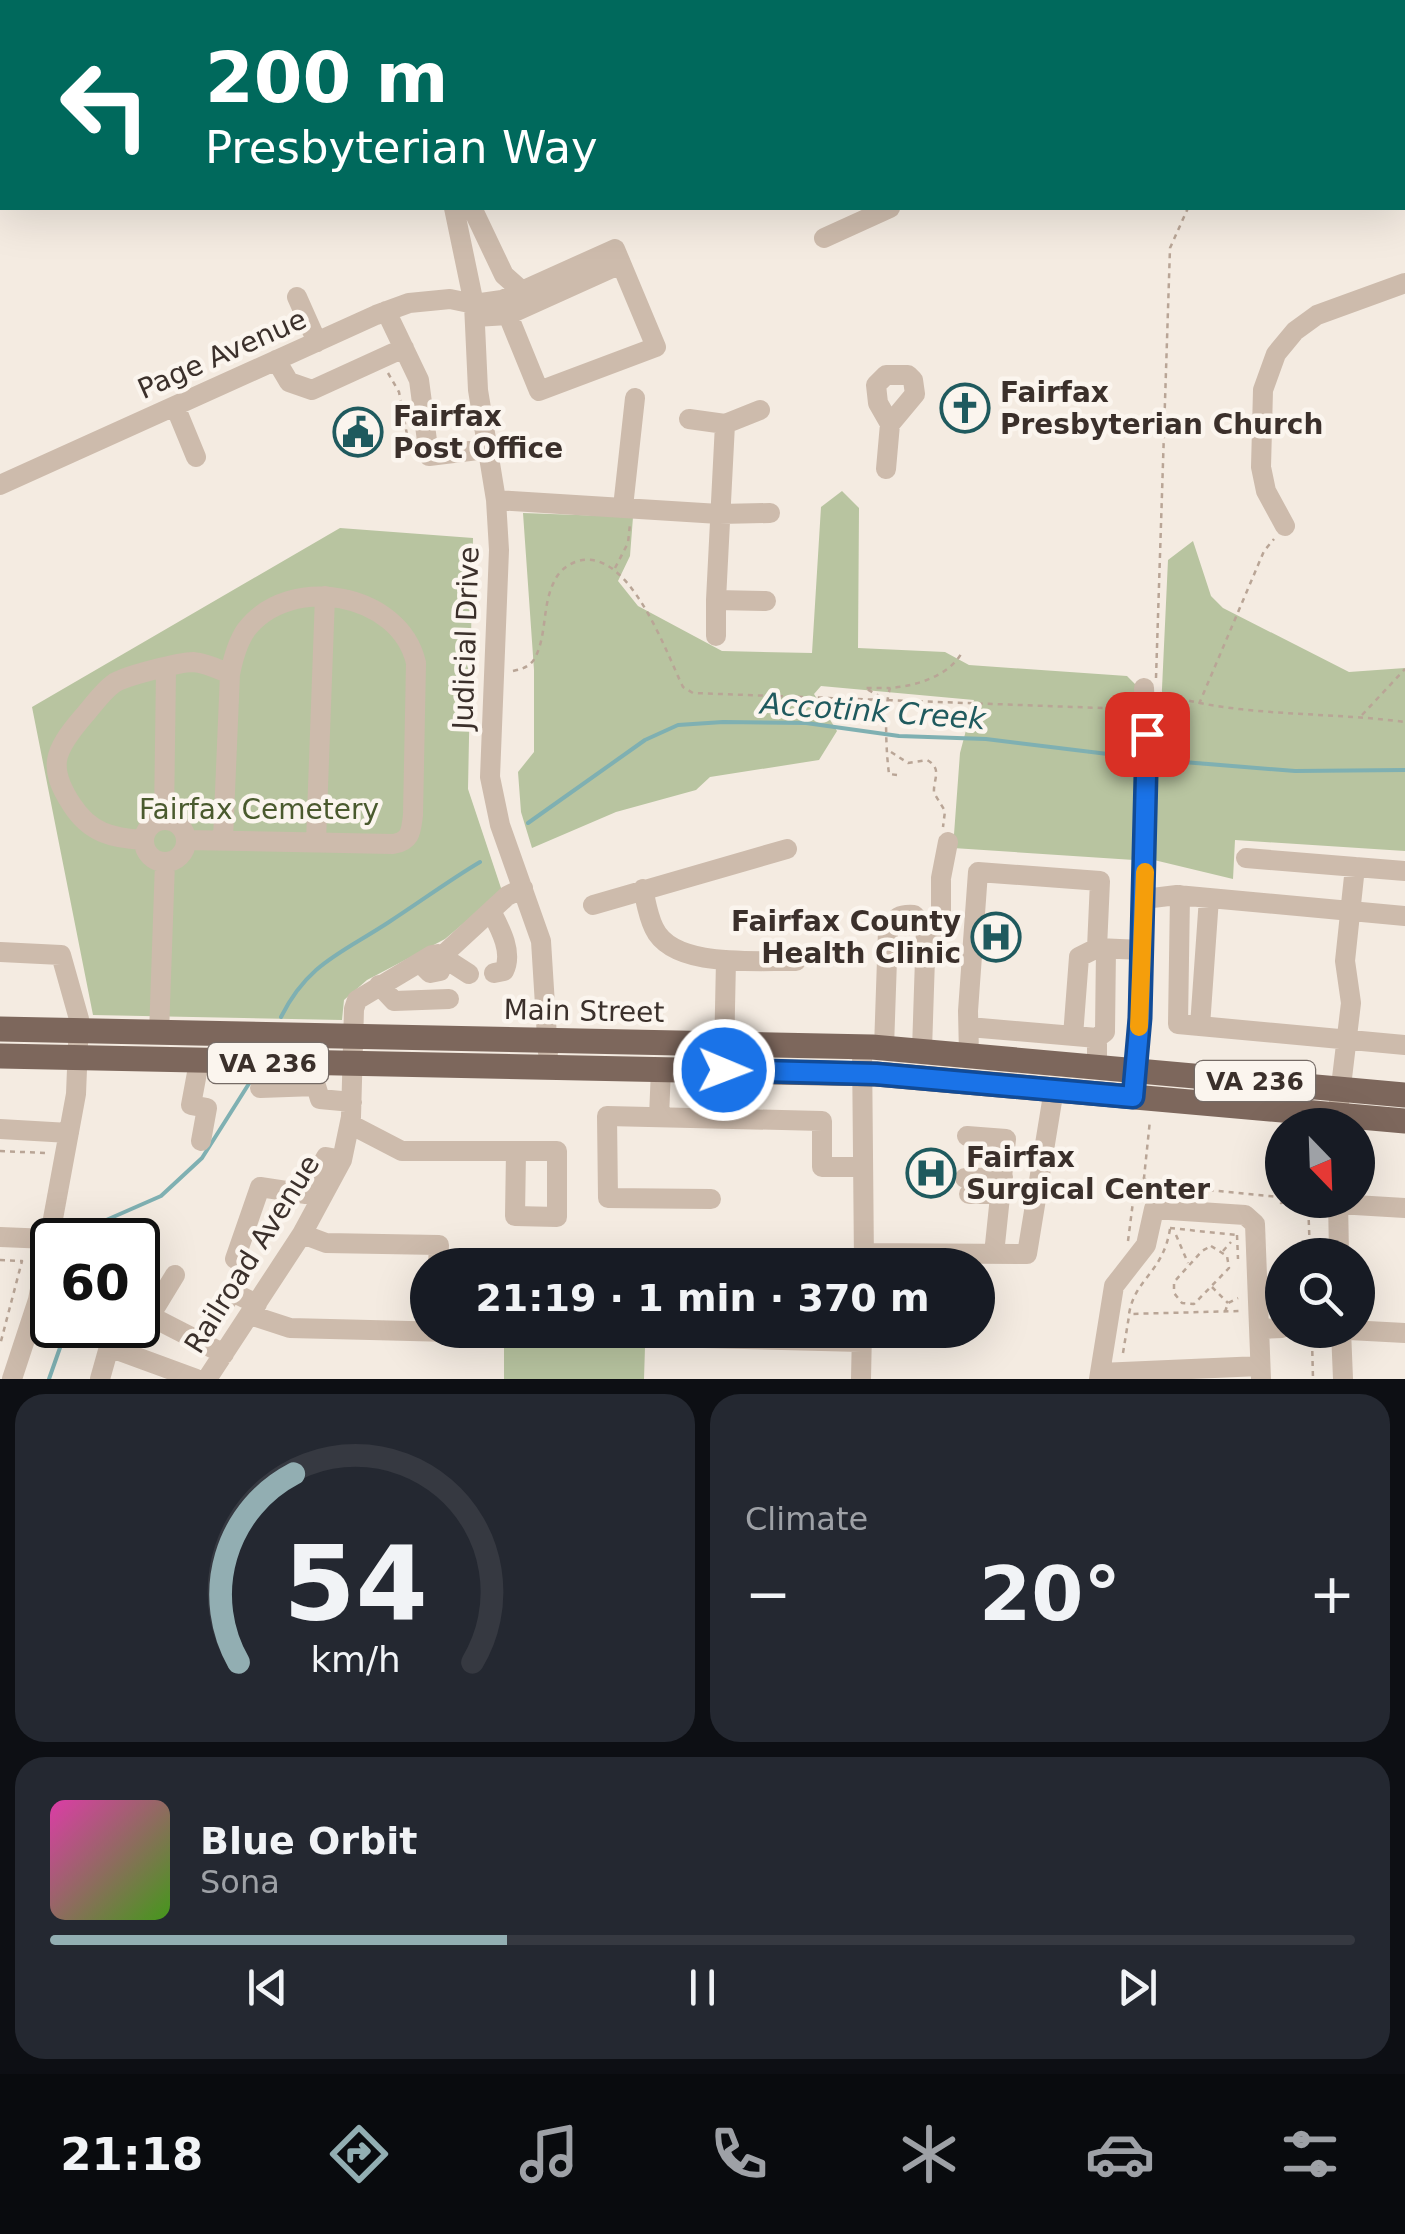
<!DOCTYPE html>
<meta charset="utf-8">
<style>
body{margin:0;font-family:"DejaVu Sans",sans-serif;background:#242831;color:#f1f3f6;height:100vh;display:flex;flex-direction:column;font-size:38px;white-space:nowrap}
*{box-sizing:border-box;margin:0}
p{font-size:32px;color:#9ea1a6}
.icon{flex:none;width:55px;height:55px;fill:none;stroke:currentColor;stroke-width:2;stroke-linecap:round;stroke-linejoin:round}
.map{position:relative;height:1379px;overflow:hidden}
.sheet{display:flex;flex-direction:column;gap:15px;padding:15px;background:#0d0f14;flex:1}
.sheet>*{flex:none}
.hud{position:absolute;left:0px;top:0px;width:1405px;height:210px;box-shadow:0 10px 40px #0002;background:#00695c;color:#fff;overflow:hidden}
.needle{width:65px;rotate:157deg}
.fabs{position:absolute;left:1265px;top:1108px;display:grid;gap:20px}
.fabs a{display:grid;place-items:center;width:110px;height:110px;border-radius:50%;background:#171b24;box-shadow:0 10px 40px #0002;font-size:50px}
.speed{position:absolute;left:30px;top:1218px;display:flex;gap:20px;font-size:50px;font-weight:700;text-align:center}
.speed>*{display:grid;place-content:center;width:130px;height:130px;border-radius:50%;background:#171b24;box-shadow:0 10px 40px #0002;line-height:1}
.speed .limit{border:5px solid #111;border-radius:15px;background:#fff;color:#111}
.pin{position:absolute;display:grid;place-items:center;width:85px;height:85px;color:#fff;margin:-42px;border-radius:20px;box-shadow:0 5px 15px #0006}
.me{position:absolute;width:110px;margin:-55px;rotate:91deg;stroke-linejoin:round;filter:drop-shadow(0 0 8px #0008)}
.turn{display:flex;align-items:center;gap:35px;height:210px;padding:0 40px;font-size:45px}
.turn .icon{width:130px;height:130px;stroke-width:2.5}
.turn b{display:block;font-size:70px;line-height:85px}
.big{font-size:75px;font-weight:600;line-height:1.1}
.sheet .tile{flex:1;display:flex;flex-direction:column;justify-content:center;gap:15px;min-width:0;padding:0 35px;border-radius:30px;background:#242831}
.sheet .dial{align-items:center;gap:0}
.dial svg{height:260px;overflow:visible;fill:none;stroke:#363941;stroke-width:7;stroke-linecap:round;text-anchor:middle}
.dial text{fill:#f1f3f6;stroke:none}
.song{display:flex;align-items:center;gap:30px}
.cover{width:120px;height:120px;border-radius:15px;background:linear-gradient(135deg,hsl(320 70% 55%),hsl(100 70% 35%))}
.played{height:10px;border-radius:5px;background:linear-gradient(90deg,#92aeb2 35%,#363941 35%)}
.keys{display:flex;justify-content:space-around;direction:ltr}
.heat{display:flex;justify-content:space-between;align-items:center;font-size:55px;direction:ltr}
.sheet .tiles{flex:1;display:grid;gap:15px;grid-template-columns:1fr 1fr}
.tile:last-child{grid-column:span 2}
.trip{position:absolute;left:410px;top:1248px;width:585px;height:100px;border-radius:50px;background:#171b24;box-shadow:0 10px 40px #0002;font-weight:600;line-height:100px;text-align:center}
.menu{display:flex;height:160px;justify-content:space-around;align-items:center;background:#090b0e;color:#9ea1a6}
.menu .icon{width:70px;height:70px}
.menu .on{color:#92aeb2}
.menu b{font-size:45px;color:#f1f3f6}
.map>svg:first-child{display:block}
</style>
<div class="map">
<svg width="1405" height="1379" viewBox="0 0 1405 1379">
<rect width="100%" height="100%" fill="#f4ebe1"/>
<path fill="#b8c4a0" d="M 842,491 L 859,508 L 858,648 L 945,652 L 969,665 L 1127,676 L 1140,689 L 1134,860 L 953,848 L 960,753 L 974,700 L 821,686 L 814,694 L 837,731 L 819,760 L 710,777 L 696,790 L 616,812 L 532,848 L 521,812 L 518,772 L 534,752 L 534,670 L 523,513 L 633,517 L 630,556 L 618,581 L 638,606 L 722,651 L 812,653 L 821,507 Z
M 340,528 L 473,538 L 468,789 L 502,891 L 445,939 L 367,980 L 344,1000 L 342,1020 L 93,1015 L 32,707 Z
M 1193,541 L 1211,596 L 1223,608 L 1349,672 L 1405,668 L 1405,851 L 1235,840 L 1233,879 L 1154,860 L 1168,560 Z
M 504,1344 L 645,1347 L 644,1379 L 504,1379 Z"/>
<g fill="none" stroke-linecap="round" stroke-linejoin="round">
<path stroke="#7fb0b2" stroke-width="4" d="M 1171,761 L 1295,771 L 1405,770
M 528,823 L 645,740 L 678,725 L 723,722 L 806,723 L 899,736 L 986,739 L 1124,756
M 281,1017 C 308,963 342,953 389,922 C 420,902 448,881 480,862
M 97,1240 L 104,1221 L 161,1196 L 202,1158 L 250,1082
M 49,1379 L 68,1325"/>
<path stroke="#b9a596" stroke-width="2.5" stroke-dasharray="5 5" stroke-linecap="butt" d="M 388,373 L 399,392 L 408,440
M 615,568 L 628,543 L 630,524
M 513,671 C 521,669 527,668 533,661 C 548,638 541,605 555,580 C 559,571 568,564 578,561 C 629,547 665,650 683,687 L 693,693 L 1129,709
M 1156,678 L 1170,248 L 1188,208
M 1160,693 C 1240,718 1323,711 1405,722
M 881,697 L 865,688 L 889,688
M 1199,704 L 1264,551 L 1274,539
M 1362,715 L 1405,669
M 891,752 L 908,763 L 927,760 C 943,769 933,779 934,793 L 945,811 L 943,827
M 897,775 L 889,774 C 886,751 884,708 890,688 C 916,686 948,676 961,654
M 0,1151 L 45,1153
M 1144,1178 L 1149,1183 L 1143,1189 L 1138,1182 L 1144,1178 L 1150,1120
M 1149,1184 L 1279,1197
M 1282,1194 L 1279,1197 L 1281,1203 L 1289,1200
M 1308,1200 L 1310,1255
M 1170,1228 L 1236,1235
M 1170,1229 C 1163,1273 1135,1278 1129,1314 L 1240,1311
M 1176,1235 L 1188,1263
M 1237,1235 L 1238,1259
M 1128,1241 L 1134,1194 L 1142,1195
M 1211,1246 L 1227,1256 L 1229,1268 L 1194,1304 L 1182,1303 L 1174,1293 L 1174,1282 L 1202,1251 Z
M 1223,1251 L 1231,1242
M 0,1260 L 22,1261 L 0,1345
M 1212,1287 L 1228,1303
M 1225,1312 L 1228,1303 L 1238,1298
M 1293,1340 L 1312,1340 L 1313,1379
M 1123,1353 L 1129,1316"/>
<path stroke="#cdbbac" stroke-width="20" d="M 29,0 L 29,2
M 205,0 L 206,2
M 252,0 L 252,2
M 362,0 L 362,2
M 411,0 L 411,2
M 607,0 L 608,2
M 1105,0 L 1106,2
M 1379,0 L 1382,2
M 131,2 L 182,0
M 1362,2 L 1363,0
M 1402,23 L 1405,22
M 0,137 L 2,137
M 454,208 L 474,304 L 478,390 L 496,500 L 499,550 L 490,777 L 500,825 L 541,941 L 548,1053
M 469,208 L 475,214 L 504,275 L 522,291
M 824,238 L 890,208
M 297,297 L 317,342
M 386,311 L 419,380 L 429,456 L 486,449
M 475,317 L 508,315 L 621,264
M 276,360 L 289,382 L 312,390 L 404,348
M 175,406 L 196,457
M 760,410 L 725,424 L 716,600 L 766,601
M 689,419 L 725,424
M 886,469 L 890,424 L 878,403 L 876,385 L 886,375 L 908,375 L 913,380 L 915,394 L 890,424
M 0,485 L 376,315 L 409,303 L 450,299 L 474,304 L 502,300 L 615,249 L 656,347 L 539,391 L 508,315
M 496,500 L 719,514 L 770,513
M 623,507 L 635,398
M 1285,526 L 1266,491 L 1261,467 L 1263,390 L 1276,354 L 1295,331 L 1317,315 L 1405,283
M 716,636 L 716,600
M 164,819 L 166,669
M144 841a21 21 0 1 1 42 0a21 21 0 1 1-42 0Z
M 223,839 L 230,674
M 143,840 C 112,838 90,833 72,805 C 47,767 54,751 82,718 C 92,707 101,693 113,684 C 123,676 181,662 193,662 C 206,663 218,669 230,674 C 233,659 237,643 246,630 C 289,573 400,592 416,663 L 413,815 C 411,831 411,841 393,844 L 186,840
M 316,842 L 325,596
M 1246,858 L 1405,871
M 643,889 C 646,902 648,916 654,928 C 673,969 757,960 796,961
M 1180,895 L 1178,1024 L 1405,1045
M 1144,899 L 1177,895 L 1405,916
M 593,905 L 787,849
M 492,913 C 501,930 513,953 504,971 L 494,973
M 926,939 L 941,925 L 941,878 L 948,842
M 0,952 L 61,955 L 79,1019 L 76,1094 L 38,1300 L 12,1379
M 424,962 L 424,967 L 430,973 L 440,971 L 442,956 L 507,896 L 523,888
M 379,985 L 394,1001 L 449,999
M 1200,1026 L 1209,898
M 969,1027 L 1097,1038 L 1097,1066
M 159,1034 L 165,862
M 1073,1036 L 1079,957 L 1097,948
M 1097,1038 L 1105,1032 L 1106,948
M 862,1047 L 864,1263
M 884,1048 L 888,930 C 895,917 900,914 914,915 L 926,928 L 922,1050
M 969,1054 L 968,1011 L 978,872 L 1100,881 L 1097,948 L 1142,950
M 724,1057 L 726,960
M 199,1062 L 191,1105 L 207,1108 L 201,1141
M 1135,1085 L 1148,758 L 1144,688
M 260,1088 L 316,1086 L 320,1099 L 352,1102
M 1339,1103 L 1351,1003 L 1345,961 L 1355,867
M 659,1117 L 661,1069
M 350,1124 L 402,1151 L 557,1151 L 557,1217 L 515,1216 L 516,1151
M 0,1129 L 69,1133
M 967,1136 L 1006,1139 L 994,1254
M 965,1178 L 1003,1177
M 969,1194 L 1000,1194
M 711,1199 L 608,1198 L 607,1116 L 822,1121 L 822,1167 L 863,1167
M 1338,1200 L 1339,1255
M 1338,1204 L 1405,1208
M 302,1234 L 326,1243 L 439,1245 L 438,1265
M 0,1237 L 49,1239
M 864,1253 L 1027,1254 L 1054,1089
M 235,1259 L 260,1187 L 306,1194 L 326,1157 L 342,1160
M 175,1275 L 150,1316 L 224,1354
M 250,1315 L 290,1328 L 861,1342
M 1261,1329 L 1282,1328
M 1341,1330 L 1343,1379
M 1349,1330 L 1405,1333
M 200,1341 L 232,1292 L 257,1304
M 1100,1373 L 1260,1366
M 100,1379 L 109,1347 L 196,1379
M 207,1379 L 302,1234 L 342,1160 L 351,1117 L 354,1009 L 357,1000 L 432,955 L 438,954 L 469,974
M 861,1379 L 862,1331
M 1099,1379 L 1114,1286 L 1146,1245 L 1154,1209 L 1245,1215 L 1255,1224 L 1261,1379"/>
<path stroke="#7d675c" stroke-width="25" d="M 0,1029 L 872,1047 L 1405,1095
M 0,1056 L 876,1074 L 1405,1121"/>
</g>
<g fill="none" stroke-linecap="round" stroke-linejoin="round">
<g stroke="#114b97" stroke-width="25">
<path id="route" d="M 724,1070 L 876,1074 L 1133,1097 L 1140,1018 L 1147,734"/>
</g>
<use href="#route" stroke="#1a73e8" stroke-width="18"/>
<path stroke="#f59e0b" stroke-width="18" d="M 1139,1027 L 1145,872"/>
</g>
<defs>
<g id="church-ring" transform="scale(2.5)"><circle r="9.5" fill="#fbf5ee" stroke="#1f5a5e" stroke-width="1.5"/><path d="M-1.2-6h2.4v3.5h3.3v2.4h-3.3V6h-2.4V-.1h-3.3v-2.4h3.3Z" fill="#1f5a5e"/></g>
<g id="civic-ring" transform="scale(2.5)"><circle r="9.5" fill="#fbf5ee" stroke="#1f5a5e" stroke-width="1.5"/><path d="M-.6-6.5H3V-4.5H.6V-3L4-1V1h2V6H-6V1h2V-1L-.6-3ZM-1.2 2.5V6h2.4V2.5Z" fill="#1f5a5e"/></g>
<g id="hospital-ring" transform="scale(2.5)"><circle r="9.5" fill="#fbf5ee" stroke="#1f5a5e" stroke-width="1.5"/><path d="M-5-5h3v3.5h4V-5h3V5h-3V1.5h-4V5h-3Z" fill="#1f5a5e"/></g>
</defs>
<g fill-rule="evenodd">
<use href="#church-ring" x="965" y="408"/>
<use href="#civic-ring" x="358" y="432"/>
<use href="#hospital-ring" x="996" y="937"/>
<use href="#hospital-ring" x="931" y="1173"/>
</g>
<g text-anchor="middle" dominant-baseline="central" stroke-width="9" stroke-linejoin="round" paint-order="stroke">
<g fill="#fbf5ee" stroke="#756b66" stroke-width="2.5">
<rect x="208" y="1043" width="120" height="40" rx="8"/>
<rect x="1195" y="1061" width="120" height="40" rx="8"/>
</g>
<g font-size="25" font-weight="bold" fill="#3b302b">
<text x="268" y="1063">VA 236</text>
<text x="1255" y="1081">VA 236</text>
</g>
<g font-size="28" fill="#3b302b" stroke="#fbf5ee">
<text transform="translate(222 354) rotate(-24)">Page Avenue</text>
<text transform="translate(466 638) rotate(-88)">Judicial Drive</text>
<text transform="translate(584 1011) rotate(1)">Main Street</text>
<text transform="translate(252 1254) rotate(-58)">Railroad Avenue</text>
</g>
<g font-size="28" font-weight="bold" fill="#3b302b" stroke="#fbf5ee" text-anchor="start">
<text x="1000" y="392">Fairfax<tspan x="1000" dy="32">Presbyterian Church</tspan></text>
<text x="393" y="416">Fairfax<tspan x="393" dy="32">Post Office</tspan></text>
<text x="961" y="921" text-anchor="end">Fairfax County<tspan x="961" dy="32">Health Clinic</tspan></text>
<text x="966" y="1157">Fairfax<tspan x="966" dy="32">Surgical Center</tspan></text>
</g>
<g font-size="28" fill="#4a5a2e" stroke="#fbf5ee">
<text x="259" y="809">Fairfax Cemetery</text>
</g>
<g font-size="30" font-style="italic" fill="#1f5a5e" stroke="#fbf5ee">
<text transform="translate(873 711) rotate(4)">Accotink Creek</text>
</g>
</g>
</svg>
<div class="fabs">
<a><svg class="needle" viewBox="-14 -14 28 28"><path d="M0-13l5 13h-10z" fill="#e53935"/><path d="M0 13l5-13h-10z" fill="#9ea1a6"/></svg></a>
<a><svg class="icon" aria-label="search" viewBox="0 0 24 24"><circle cx="10" cy="10" r="6"/><path d="M15 15l6 6"/></svg></a>
</div>
<div class="speed"><div class="limit">60</div></div>
<div class="pin" style="left:1147px;top:734px;background:#d93025"><svg class="icon" aria-label="arrive" viewBox="0 0 24 24"><path d="M6 21V4h12l-3 4 3 4H6"/></svg></div>
<svg class="me" style="left:724px;top:1070px" viewBox="-20 -20 40 40"><circle r="17" fill="#1a73e8" stroke="#fff" stroke-width="3"/><path d="M0-11L8 9 0 5-8 9z" fill="#fff"/></svg>
<div class="trip">21:19 · 1 min · 370 m</div>
<div class="hud">
<div class="turn"><svg class="icon" aria-label="left" viewBox="0 0 24 24"><path d="M17 20v-9H6M10 6l-5 5 5 5"/></svg><div><b>200 m</b>Presbyterian Way</div></div>
</div>
</div>
<section class="sheet">
<div class="tiles">
<div class="tile dial"><svg viewBox="0 0 100 80">
<path d="M14 69A42 42 0 1 1 86 69"/>
<path d="M14 69A42 42 0 0 1 31 11" stroke="#92aeb2"/>
<text x="50" y="56" font-size="32" font-weight="700">54</text>
<text x="50" y="72" font-size="11">km/h</text>
</svg></div>
<div class="tile"><p>Climate</p>
<div class="heat"><a>−</a><b class="big">20°</b><a>+</a></div>
</div>
<div class="tile">
<div class="song"><i class="cover"></i><div><b>Blue Orbit</b><p>Sona</p></div></div>
<div class="played"></div>
<div class="keys"><svg class="icon" aria-label="previous" viewBox="0 0 24 24"><path d="M18 5L8 12l10 7zM5 5v14"/></svg><svg class="icon" aria-label="pause" viewBox="0 0 24 24"><path d="M8 5v14M16 5v14"/></svg><svg class="icon" aria-label="next" viewBox="0 0 24 24"><path d="M6 5l10 7-10 7zM19 5v14"/></svg></div>
</div>
</div>
</section>
<nav class="menu">
<b>21:18</b>
<svg class="icon on" aria-label="directions" viewBox="0 0 24 24"><path d="M12 3l9 9-9 9-9-9zM9 14v-3h6M13 9l2 2-2 2"/></svg>
<svg class="icon" aria-label="music" viewBox="0 0 24 24"><path d="M9 18V5l10-2v13"/><circle cx="6" cy="18" r="3"/><circle cx="16" cy="16" r="3"/></svg>
<svg class="icon" aria-label="phone" viewBox="0 0 24 24"><path d="M5 4h4l2 5-3 2q2 4 5 5l2-3 5 2v4C11 20 4 13 5 4z"/></svg>
<svg class="icon" aria-label="climate" viewBox="0 0 24 24"><path d="M12 3v18M4 7l16 10M4 17L20 7"/></svg>
<svg class="icon" aria-label="car" viewBox="0 0 24 24"><path d="M5 17H2v-5l4-1 3-4h7l3 4 3 1v5h-3M9 17h6M6 11h13"/><circle cx="7" cy="17" r="2"/><circle cx="17" cy="17" r="2"/></svg>
<svg class="icon" aria-label="filters" viewBox="0 0 24 24"><path d="M4 7h16M4 17h16"/><circle cx="9" cy="7" r="2"/><circle cx="15" cy="17" r="2"/></svg>
</nav>
